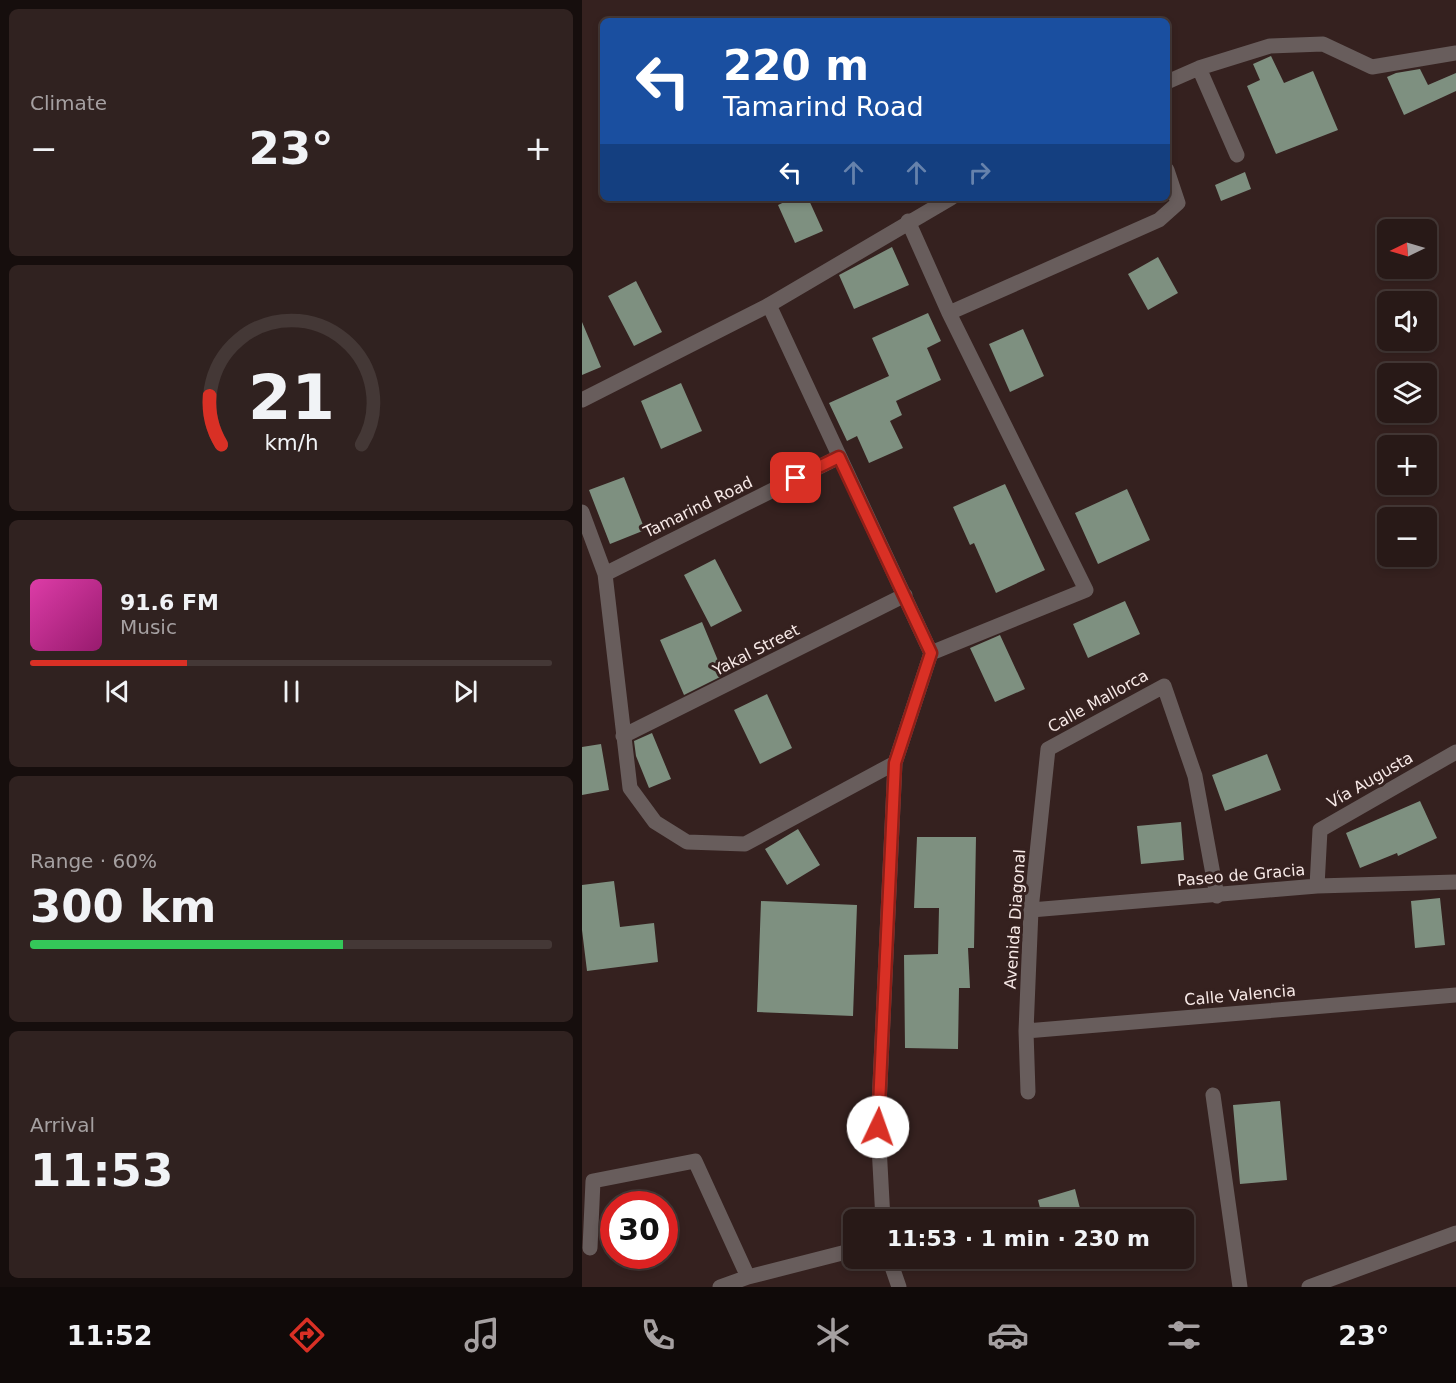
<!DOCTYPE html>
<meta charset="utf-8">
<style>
body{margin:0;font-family:"DejaVu Sans",sans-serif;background:#302220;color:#f1f3f6;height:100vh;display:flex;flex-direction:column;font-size:22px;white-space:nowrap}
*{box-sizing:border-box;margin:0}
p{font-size:20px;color:#a5a0a1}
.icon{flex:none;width:33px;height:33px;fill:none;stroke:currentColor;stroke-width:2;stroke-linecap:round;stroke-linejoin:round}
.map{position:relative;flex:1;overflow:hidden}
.side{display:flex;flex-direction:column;gap:9px;padding:9px;background:#160e0d;width:582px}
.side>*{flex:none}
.hud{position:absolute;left:18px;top:18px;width:570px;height:183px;border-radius:9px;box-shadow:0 3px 9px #0003,0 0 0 2px #443836;background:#1a4fa0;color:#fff;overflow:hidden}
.needle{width:39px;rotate:265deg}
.controls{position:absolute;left:795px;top:219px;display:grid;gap:12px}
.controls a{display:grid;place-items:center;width:60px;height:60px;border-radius:9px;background:#281917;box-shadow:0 3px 9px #0003,0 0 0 2px #443836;font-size:30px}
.speed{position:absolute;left:18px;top:1191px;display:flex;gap:12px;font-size:30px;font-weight:700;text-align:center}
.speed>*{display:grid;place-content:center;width:78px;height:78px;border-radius:50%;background:#281917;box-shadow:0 3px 9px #0003,0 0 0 2px #443836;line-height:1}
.speed .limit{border:9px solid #d22;background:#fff;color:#111}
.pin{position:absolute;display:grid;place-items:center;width:51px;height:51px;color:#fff;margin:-26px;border-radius:12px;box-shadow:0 3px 9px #0006}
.me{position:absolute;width:66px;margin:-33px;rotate:3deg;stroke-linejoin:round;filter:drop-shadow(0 0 4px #0008)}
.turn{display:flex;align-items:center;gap:21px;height:126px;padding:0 24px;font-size:27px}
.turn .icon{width:78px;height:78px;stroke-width:2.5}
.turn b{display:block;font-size:42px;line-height:51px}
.lanes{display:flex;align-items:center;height:57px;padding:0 24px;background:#0003;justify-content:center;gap:30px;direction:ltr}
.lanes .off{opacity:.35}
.big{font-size:45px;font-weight:700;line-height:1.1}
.side .card{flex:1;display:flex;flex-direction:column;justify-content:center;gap:9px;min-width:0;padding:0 21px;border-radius:9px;background:#302220}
.side .dial{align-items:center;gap:0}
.dial svg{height:156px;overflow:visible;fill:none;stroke:#443836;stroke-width:7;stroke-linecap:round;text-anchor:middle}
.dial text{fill:#f1f3f6;stroke:none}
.song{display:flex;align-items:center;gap:18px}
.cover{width:72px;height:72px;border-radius:9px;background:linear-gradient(135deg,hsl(320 70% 55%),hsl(320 70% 35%))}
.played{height:6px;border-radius:3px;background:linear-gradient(90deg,#d93025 30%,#443836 30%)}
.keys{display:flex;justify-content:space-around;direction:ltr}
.heat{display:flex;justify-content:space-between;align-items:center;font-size:33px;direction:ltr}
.charge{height:9px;border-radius:4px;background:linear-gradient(90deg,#34c759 60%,#443836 0)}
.trip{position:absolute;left:261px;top:1209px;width:351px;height:60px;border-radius:9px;background:#281917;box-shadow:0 3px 9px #0003,0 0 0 2px #443836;font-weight:700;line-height:60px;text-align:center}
.tabs{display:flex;height:96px;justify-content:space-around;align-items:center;background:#100a09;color:#a5a0a1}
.tabs .icon{width:42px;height:42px}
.tabs .selected{color:#d93025}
.tabs b{font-size:27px;color:#f1f3f6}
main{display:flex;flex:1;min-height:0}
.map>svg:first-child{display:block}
</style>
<main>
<section class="side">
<div class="card"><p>Climate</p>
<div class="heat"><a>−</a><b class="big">23°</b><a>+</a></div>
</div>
<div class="card dial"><svg viewBox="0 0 100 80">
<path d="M14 69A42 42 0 1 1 86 69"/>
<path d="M14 69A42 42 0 0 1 8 44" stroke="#d93025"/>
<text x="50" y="56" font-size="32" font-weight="700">21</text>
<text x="50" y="72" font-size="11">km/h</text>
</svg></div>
<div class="card">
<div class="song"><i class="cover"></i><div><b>91.6 FM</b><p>Music</p></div></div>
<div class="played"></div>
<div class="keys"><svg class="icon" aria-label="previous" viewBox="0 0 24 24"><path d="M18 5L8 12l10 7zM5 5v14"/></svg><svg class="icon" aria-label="pause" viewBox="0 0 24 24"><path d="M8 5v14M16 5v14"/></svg><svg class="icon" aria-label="next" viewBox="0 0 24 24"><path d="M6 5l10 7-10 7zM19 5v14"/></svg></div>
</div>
<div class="card"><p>Range · 60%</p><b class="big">300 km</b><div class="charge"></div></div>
<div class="card"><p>Arrival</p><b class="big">11:53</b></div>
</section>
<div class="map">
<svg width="874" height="1287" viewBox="0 0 874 1287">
<rect width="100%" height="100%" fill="#35211f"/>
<path fill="#7e9080" d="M 689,56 L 702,83 L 731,71 L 756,130 L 694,154 L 665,86 L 678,80 L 671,64 Z
M 838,69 L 846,85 L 874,73 L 874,91 L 822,115 L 805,77 L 814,73 Z
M 663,172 L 669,189 L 639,201 L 633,185 Z
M 211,198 L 226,198 L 241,231 L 213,243 L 196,205 Z
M 310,247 L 327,285 L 272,309 L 257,275 Z
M 576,257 L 596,293 L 566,310 L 546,274 Z
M 54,281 L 80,332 L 52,346 L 26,296 Z
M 346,313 L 359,341 L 345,348 L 359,380 L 314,401 L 320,415 L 308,421 L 321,448 L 287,463 L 275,436 L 265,441 L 247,403 L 307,376 L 290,338 Z
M 0,322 L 19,367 L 0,375 Z
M 441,329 L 462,376 L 428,392 L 407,344 Z
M 99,383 L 120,431 L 79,449 L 59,401 Z
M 42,477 L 63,530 L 28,544 L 7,490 Z
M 423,484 L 463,570 L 414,593 L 392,543 L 388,545 L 371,507 Z
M 545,489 L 568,540 L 516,564 L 493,513 Z
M 133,559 L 160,611 L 129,627 L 102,575 Z
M 543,601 L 558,634 L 506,658 L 491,624 Z
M 120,622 L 142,675 L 102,695 L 78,640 Z
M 418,635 L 443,689 L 413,702 L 388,648 Z
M 185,694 L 210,748 L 178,764 L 152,710 Z
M 70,733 L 89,779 L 67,788 L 54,756 L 52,741 Z
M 19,744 L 27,790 L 0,795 L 0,747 Z
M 685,754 L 699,790 L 643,811 L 630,775 Z
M 838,801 L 855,838 L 816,856 L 815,853 L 778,868 L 764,833 Z
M 599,822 L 602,860 L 559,864 L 555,826 Z
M 216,829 L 238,865 L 205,885 L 183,849 Z
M 335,837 L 394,837 L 392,948 L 386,948 L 388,988 L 377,988 L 376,1049 L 323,1048 L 322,955 L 356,954 L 357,908 L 332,908 Z
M 32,881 L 38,927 L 72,923 L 76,962 L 5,971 L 0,930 L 0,885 Z
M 858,898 L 863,945 L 833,948 L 829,901 Z
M 179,901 L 275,905 L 271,1016 L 175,1012 Z
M 698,1101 L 705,1180 L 658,1184 L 651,1105 Z
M 493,1189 L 501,1220 L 461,1220 L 456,1200 Z"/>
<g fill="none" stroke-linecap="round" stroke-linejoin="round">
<path stroke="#685d5c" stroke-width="15" d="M 617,68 L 655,155
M 585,82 L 617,68 L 688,46 L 741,44 L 790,67 L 874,53
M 326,221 L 367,313 L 504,590 L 349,653
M 187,305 L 349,653 L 313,763 L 296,1127 L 301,1220
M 367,313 L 577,220 L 596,203 L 585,170
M 0,400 L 187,305 L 369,198
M 0,512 L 23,574 L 48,788 L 73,822 L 105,842 L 163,844 L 313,763
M 23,574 L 257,457
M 41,736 L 323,595
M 735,886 L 738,830 L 874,752
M 449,910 L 735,886 L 874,882
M 444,1031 L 874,995
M 446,1092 L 444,1031 L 449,910 L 466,749 L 582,686 L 613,776 L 635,896
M 631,1095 L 658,1287
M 8,1248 L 11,1181 L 113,1161 L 166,1277
M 307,1258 L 317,1287
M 138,1287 L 166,1277 L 272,1250
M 727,1287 L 874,1233"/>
</g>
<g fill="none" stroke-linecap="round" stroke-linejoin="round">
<g stroke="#8d1f18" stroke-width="15">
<path id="route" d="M 214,478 L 257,457 L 349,653 L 313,763 L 296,1127"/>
</g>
<use href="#route" stroke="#d93025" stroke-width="10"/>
</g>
<g text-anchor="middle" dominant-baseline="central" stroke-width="6" stroke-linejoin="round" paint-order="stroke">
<g font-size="16" fill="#f7e9e7" stroke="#35211f">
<text transform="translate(116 507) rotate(-26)">Tamarind Road</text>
<text transform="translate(174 650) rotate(-27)">Yakal Street</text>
<text transform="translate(516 701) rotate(-29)">Calle Mallorca</text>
<text transform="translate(788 780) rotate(-30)">Vía Augusta</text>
<text transform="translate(659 875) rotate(-5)">Paseo de Gracia</text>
<text transform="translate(433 919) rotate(-86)">Avenida Diagonal</text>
<text transform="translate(658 995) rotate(-5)">Calle Valencia</text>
</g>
</g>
</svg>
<div class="controls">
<a><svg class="needle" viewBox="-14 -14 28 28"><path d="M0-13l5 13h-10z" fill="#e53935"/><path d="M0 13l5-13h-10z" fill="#a5a0a1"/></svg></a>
<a><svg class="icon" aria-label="sound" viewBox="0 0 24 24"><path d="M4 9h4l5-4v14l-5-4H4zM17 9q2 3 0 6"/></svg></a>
<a><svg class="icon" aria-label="layers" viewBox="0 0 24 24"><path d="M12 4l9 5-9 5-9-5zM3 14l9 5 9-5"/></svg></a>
<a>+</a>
<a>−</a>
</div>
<div class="speed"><div class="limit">30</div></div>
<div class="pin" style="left:214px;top:478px;background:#d93025"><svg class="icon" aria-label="arrive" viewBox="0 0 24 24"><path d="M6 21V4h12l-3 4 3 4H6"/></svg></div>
<svg class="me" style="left:296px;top:1127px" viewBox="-20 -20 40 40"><circle r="19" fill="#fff"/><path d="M0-13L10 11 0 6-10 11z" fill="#d93025"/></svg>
<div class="trip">11:53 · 1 min · 230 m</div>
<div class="hud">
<div class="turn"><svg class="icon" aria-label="left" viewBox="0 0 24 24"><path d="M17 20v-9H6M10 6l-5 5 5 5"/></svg><div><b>220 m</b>Tamarind Road</div></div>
<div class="lanes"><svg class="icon" aria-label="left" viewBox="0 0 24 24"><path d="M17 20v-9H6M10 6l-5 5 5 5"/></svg><svg class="icon off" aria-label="ahead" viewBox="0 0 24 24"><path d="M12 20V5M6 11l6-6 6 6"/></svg><svg class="icon off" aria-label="ahead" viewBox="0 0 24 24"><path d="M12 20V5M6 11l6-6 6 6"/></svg><svg class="icon off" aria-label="right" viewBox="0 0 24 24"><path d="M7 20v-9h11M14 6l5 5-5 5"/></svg></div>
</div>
</div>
</main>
<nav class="tabs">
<b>11:52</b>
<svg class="icon selected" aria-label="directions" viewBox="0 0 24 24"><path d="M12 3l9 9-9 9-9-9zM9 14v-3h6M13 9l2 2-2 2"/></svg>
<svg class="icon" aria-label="music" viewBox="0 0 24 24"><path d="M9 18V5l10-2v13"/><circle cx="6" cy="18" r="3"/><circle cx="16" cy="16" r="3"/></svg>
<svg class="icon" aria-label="phone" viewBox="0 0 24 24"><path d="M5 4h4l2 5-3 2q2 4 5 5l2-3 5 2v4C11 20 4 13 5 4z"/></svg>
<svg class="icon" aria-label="climate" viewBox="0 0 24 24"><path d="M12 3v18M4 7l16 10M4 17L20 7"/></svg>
<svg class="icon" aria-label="car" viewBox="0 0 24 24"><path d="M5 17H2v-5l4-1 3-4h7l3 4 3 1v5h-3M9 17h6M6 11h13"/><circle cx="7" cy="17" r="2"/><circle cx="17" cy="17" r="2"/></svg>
<svg class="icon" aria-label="filters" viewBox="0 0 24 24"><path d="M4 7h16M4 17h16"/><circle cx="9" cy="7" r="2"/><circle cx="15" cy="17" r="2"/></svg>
<b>23°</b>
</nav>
